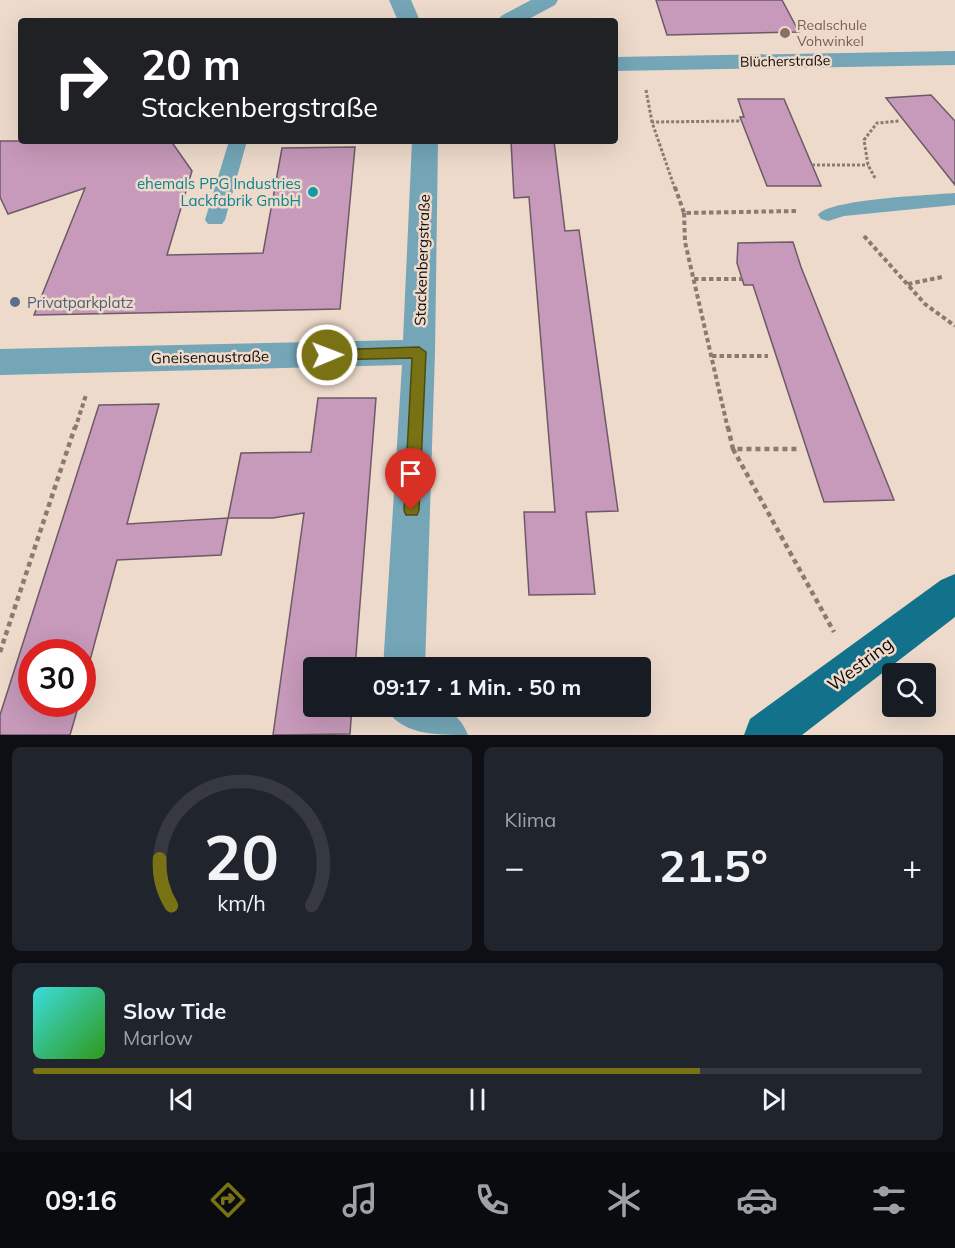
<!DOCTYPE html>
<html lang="de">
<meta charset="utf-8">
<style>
body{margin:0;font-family:Mulish,sans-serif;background:#20242c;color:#f1f3f6;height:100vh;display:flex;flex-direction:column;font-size:22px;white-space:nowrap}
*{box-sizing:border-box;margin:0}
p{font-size:20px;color:#9ea1a6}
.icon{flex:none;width:33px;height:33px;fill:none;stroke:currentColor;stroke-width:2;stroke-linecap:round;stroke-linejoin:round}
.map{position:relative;height:735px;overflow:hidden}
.details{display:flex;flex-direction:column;gap:12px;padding:12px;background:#0d0f14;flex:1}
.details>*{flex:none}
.hud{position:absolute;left:18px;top:18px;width:600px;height:126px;border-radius:6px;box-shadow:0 6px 24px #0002;background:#202124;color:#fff;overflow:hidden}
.controls{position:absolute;left:882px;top:663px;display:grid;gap:12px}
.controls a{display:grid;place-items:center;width:54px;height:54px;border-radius:6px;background:#171b24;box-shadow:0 6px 24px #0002;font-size:30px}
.speed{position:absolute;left:18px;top:639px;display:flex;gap:12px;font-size:30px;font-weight:700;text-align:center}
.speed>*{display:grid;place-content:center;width:78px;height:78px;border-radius:50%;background:#171b24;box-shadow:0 6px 24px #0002;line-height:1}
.speed .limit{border:9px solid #d22;background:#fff;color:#111}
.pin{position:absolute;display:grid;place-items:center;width:51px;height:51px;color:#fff;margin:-62px -26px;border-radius:50% 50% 50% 0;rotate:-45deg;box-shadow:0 0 6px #0007}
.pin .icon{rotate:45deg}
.me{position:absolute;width:66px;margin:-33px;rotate:89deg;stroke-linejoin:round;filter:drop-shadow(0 0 4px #0008)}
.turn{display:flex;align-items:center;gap:21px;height:126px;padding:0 24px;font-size:27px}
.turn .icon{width:78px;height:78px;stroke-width:2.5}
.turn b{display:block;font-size:42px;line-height:51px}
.big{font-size:45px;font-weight:700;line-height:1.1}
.details .widget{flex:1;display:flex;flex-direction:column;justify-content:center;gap:9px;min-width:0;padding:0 21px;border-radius:9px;background:#20242c}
.details .dial{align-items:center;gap:0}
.dial svg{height:156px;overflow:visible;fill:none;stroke:#363941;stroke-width:7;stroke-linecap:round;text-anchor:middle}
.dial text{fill:#f1f3f6;stroke:none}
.song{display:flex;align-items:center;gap:18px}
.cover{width:72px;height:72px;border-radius:9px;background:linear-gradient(135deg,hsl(180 70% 55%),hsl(110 70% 35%))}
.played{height:6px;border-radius:3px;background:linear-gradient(90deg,#797215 75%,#363941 75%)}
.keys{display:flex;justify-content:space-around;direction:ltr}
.heat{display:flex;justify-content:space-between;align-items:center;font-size:33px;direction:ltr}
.details .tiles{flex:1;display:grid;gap:12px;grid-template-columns:1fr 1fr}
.widget:last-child{grid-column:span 2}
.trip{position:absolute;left:303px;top:657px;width:348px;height:60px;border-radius:6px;background:#171b24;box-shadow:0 6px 24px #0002;font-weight:700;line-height:60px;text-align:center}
.tabs{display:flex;height:96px;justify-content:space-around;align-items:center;background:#090b0e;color:#9ea1a6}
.tabs .icon{width:42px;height:42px}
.tabs .on{color:#797215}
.tabs b{font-size:27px;color:#f1f3f6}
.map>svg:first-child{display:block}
</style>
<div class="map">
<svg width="955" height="735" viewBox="0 0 955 735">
<rect width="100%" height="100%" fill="#eddacb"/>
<path fill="#c799ba" stroke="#6c5b67" stroke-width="1.5" d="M 656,0 L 782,0 L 799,32 L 667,35 Z
M 931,95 L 955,121 L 955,185 L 886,98 Z
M 738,99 L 784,99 L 821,186 L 767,186 L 740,117 L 744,117 Z
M 0,141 L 171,141 L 192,171 L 167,255 L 263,253 L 282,148 L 355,147 L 340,309 L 34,315 L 85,188 L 8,214 L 0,197 Z
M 511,141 L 554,141 L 565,231 L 579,230 L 618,511 L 586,512 L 595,594 L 529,595 L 524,512 L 555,512 L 529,197 L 514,198 Z
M 793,242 L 801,267 L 894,500 L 824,502 L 753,285 L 744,285 L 737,263 L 738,243 Z
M 318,398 L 376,398 L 355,668 L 314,668 L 314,706 L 352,706 L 350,734 L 273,735 L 304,513 L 273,518 L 228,518 L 241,453 L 311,452 Z
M 159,404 L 127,524 L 228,518 L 221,555 L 117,560 L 82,690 L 82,652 L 32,652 L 32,704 L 79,704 L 70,735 L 0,735 L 0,715 L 99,405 Z"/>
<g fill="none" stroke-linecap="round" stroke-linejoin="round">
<path stroke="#897b71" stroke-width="3" stroke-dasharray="3 2" stroke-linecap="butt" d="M 646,90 L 652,122
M 812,165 L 868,165
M 875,178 L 868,165 L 864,140 L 877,123 L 899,121
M 675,189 L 652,122 L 740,121"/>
<path stroke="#897b71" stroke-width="4" stroke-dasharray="4.5 3" stroke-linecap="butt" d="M 675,187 L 684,213 L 796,211
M 684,213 L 685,242 L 728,429
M 864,236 L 925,304 L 955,326
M 694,279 L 742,279
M 908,284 L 942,277
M 712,356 L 768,356
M 75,429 L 86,395"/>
<path stroke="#897b71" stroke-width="4.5" stroke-dasharray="5 4" stroke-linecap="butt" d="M 728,427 L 733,449 L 798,449
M 733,449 L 834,632
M 0,652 L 75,427"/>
<path fill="#74a6b7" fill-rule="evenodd" d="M 229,141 L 247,141 L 225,220 L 222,224 L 208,224 L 205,220 Z
M 955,193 L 955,205 L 844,216 L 828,221 L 821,219 L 818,215 C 828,199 932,195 955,193 Z"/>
<path fill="#74a6b7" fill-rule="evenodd" d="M 389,0 L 411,0 L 420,21 L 398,21 Z
M 531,0 L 558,0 L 555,5 L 525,21 L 498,21 L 501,16 Z
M 955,51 L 955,65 L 615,71 L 615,57 Z
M 412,141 L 438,141 L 435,352 L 425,668 L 383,668 L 402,365 L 0,375 L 0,349 L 403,340 Z
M 384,706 C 420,706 452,696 468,735 C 433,735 401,735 384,706 Z"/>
<path fill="#13728b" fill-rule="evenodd" d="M 955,574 L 955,617 L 802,735 L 744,735 L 750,719 L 941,580 Z"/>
</g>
<path fill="#797215" stroke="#4f4a0e" stroke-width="1.5" d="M 419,347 L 426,352 L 419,510 L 417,515 L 406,515 L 404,510 L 412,358 L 327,360 L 320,355 L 327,350 Z"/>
<circle fill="#8d6e63" stroke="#eddacb" stroke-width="2" cx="785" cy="33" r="6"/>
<circle fill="#0f9aa8" stroke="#eddacb" stroke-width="2" cx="313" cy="192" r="6"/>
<circle fill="#5c6f8a" stroke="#eddacb" stroke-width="2" cx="15" cy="302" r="6"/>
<g text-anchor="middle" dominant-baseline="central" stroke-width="5" stroke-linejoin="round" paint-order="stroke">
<g font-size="14" fill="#785e54" stroke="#eddacb" text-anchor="start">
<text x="797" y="25">Realschule<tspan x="797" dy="16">Vohwinkel</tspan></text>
</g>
<g font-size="14" fill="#100a06" stroke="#eddacb">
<text transform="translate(785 61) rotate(-1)">Blücherstraße</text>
</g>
<g font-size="15" fill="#0d838f" stroke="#eddacb" text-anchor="end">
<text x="301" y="183">ehemals PPG Industries<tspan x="301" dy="17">Lackfabrik GmbH</tspan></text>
</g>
<g font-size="15" fill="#100a06" stroke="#eddacb">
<text transform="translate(422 260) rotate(-88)">Stackenbergstraße</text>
<text transform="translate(210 357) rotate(-1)">Gneisenaustraße</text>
</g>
<g font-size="15" fill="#4e5e75" stroke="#eddacb" text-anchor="start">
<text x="27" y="302">Privatparkplatz</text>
</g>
<g font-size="18" fill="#100a06" stroke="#eddacb">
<text transform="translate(860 664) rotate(-37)">Westring</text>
</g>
</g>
</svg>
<div class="controls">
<a><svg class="icon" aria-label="search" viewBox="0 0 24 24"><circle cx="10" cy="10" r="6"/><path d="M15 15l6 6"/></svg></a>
</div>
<div class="speed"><div class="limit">30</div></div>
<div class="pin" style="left:411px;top:510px;background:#d93025"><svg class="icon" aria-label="arrive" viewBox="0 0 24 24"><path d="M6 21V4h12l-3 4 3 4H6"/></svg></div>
<svg class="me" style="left:327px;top:355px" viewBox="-20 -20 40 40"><circle r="17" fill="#797215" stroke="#fff" stroke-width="3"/><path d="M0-11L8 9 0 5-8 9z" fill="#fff"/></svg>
<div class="trip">09:17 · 1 Min. · 50 m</div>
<div class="hud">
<div class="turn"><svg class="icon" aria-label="right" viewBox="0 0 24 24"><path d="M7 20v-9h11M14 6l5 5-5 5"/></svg><div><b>20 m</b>Stackenbergstraße</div></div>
</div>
</div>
<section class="details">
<div class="tiles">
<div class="widget dial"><svg viewBox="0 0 100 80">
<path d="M14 69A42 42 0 1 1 86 69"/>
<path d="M14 69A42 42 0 0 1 8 45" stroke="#797215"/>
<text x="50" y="56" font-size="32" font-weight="700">20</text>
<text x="50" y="72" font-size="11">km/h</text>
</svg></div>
<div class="widget"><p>Klima</p>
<div class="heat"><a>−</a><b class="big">21.5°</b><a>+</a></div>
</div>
<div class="widget">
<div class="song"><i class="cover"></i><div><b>Slow Tide</b><p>Marlow</p></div></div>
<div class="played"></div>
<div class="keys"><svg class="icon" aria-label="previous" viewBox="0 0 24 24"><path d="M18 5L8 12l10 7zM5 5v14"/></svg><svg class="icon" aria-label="pause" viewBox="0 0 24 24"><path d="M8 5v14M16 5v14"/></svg><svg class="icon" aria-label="next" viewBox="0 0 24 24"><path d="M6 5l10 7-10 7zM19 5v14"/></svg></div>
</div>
</div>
</section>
<nav class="tabs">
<b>09:16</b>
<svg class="icon on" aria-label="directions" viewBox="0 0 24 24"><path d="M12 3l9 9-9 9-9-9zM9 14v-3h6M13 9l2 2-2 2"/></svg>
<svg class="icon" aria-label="music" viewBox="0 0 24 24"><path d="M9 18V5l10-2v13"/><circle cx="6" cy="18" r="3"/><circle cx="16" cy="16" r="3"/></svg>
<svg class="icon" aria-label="phone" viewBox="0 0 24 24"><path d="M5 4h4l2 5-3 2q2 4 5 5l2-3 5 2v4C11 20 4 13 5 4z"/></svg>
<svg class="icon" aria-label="climate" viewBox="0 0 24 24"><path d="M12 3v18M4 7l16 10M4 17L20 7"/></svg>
<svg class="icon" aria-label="car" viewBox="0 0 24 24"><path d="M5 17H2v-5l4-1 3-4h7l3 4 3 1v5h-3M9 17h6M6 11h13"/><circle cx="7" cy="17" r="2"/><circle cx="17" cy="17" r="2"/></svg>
<svg class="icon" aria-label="filters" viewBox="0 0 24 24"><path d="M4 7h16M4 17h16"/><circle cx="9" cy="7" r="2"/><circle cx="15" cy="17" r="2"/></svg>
</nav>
